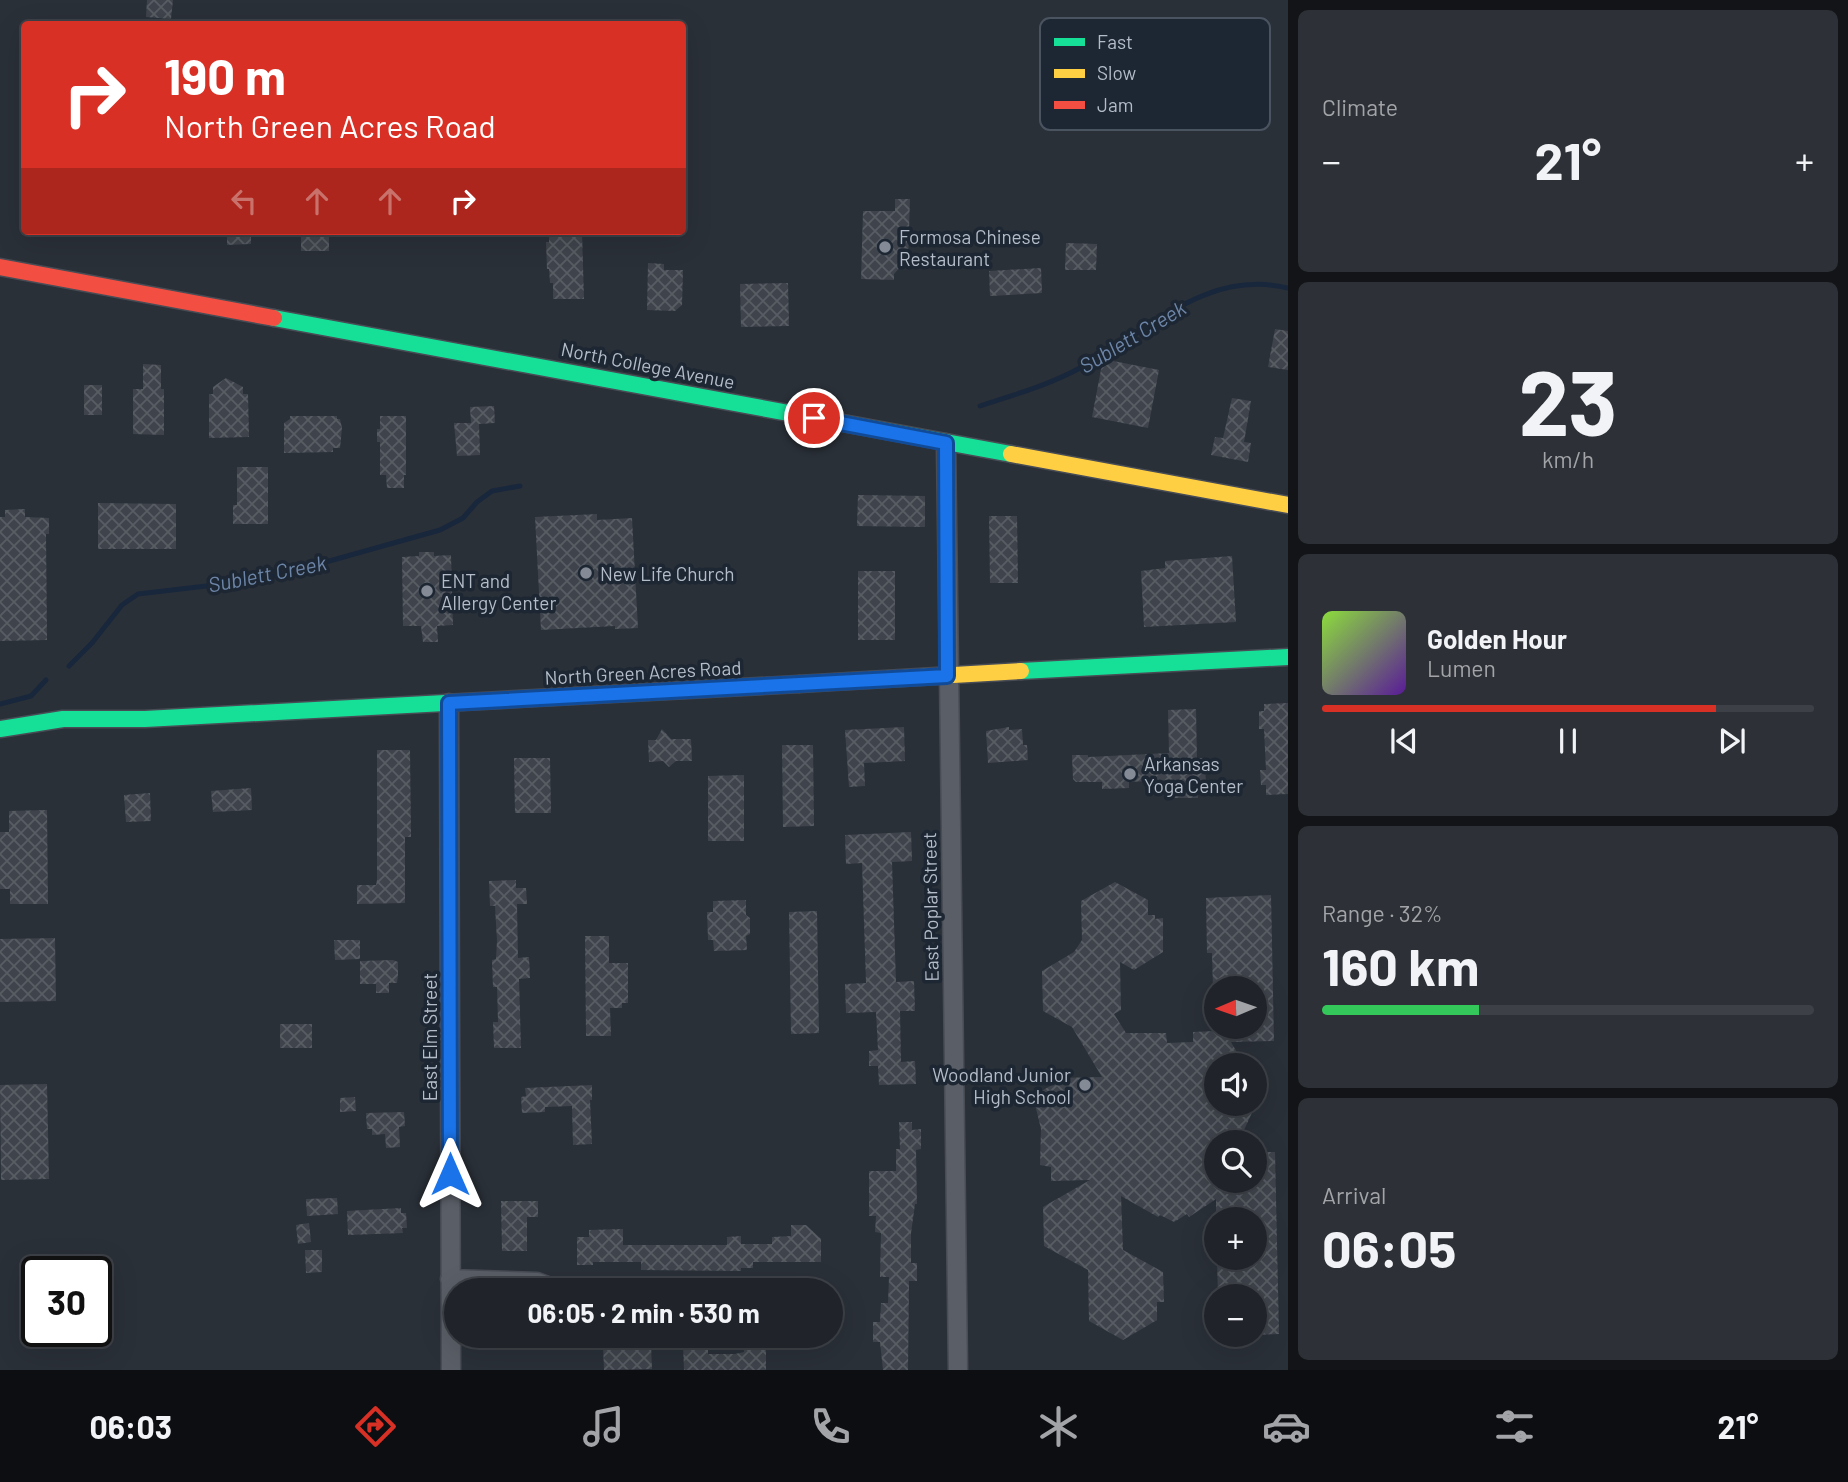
<!DOCTYPE html>
<meta charset="utf-8">
<style>
body{margin:0;font-family:Barlow,sans-serif;background:#2d3036;color:#f1f3f6;height:100vh;display:flex;flex-direction:column;font-size:26px;white-space:nowrap}
*{box-sizing:border-box;margin:0}
p{font-size:23px;color:#a2a4a8}
.icon{flex:none;width:38px;height:38px;fill:none;stroke:currentColor;stroke-width:2;stroke-linecap:round;stroke-linejoin:round}
.map{position:relative;flex:1;overflow:hidden}
.drawer{display:flex;flex-direction:column;gap:10px;padding:10px;background:#121417;width:560px}
.drawer>*{flex:none}
.guide{position:absolute;left:21px;top:21px;width:665px;height:214px;border-radius:7px;box-shadow:0 7px 28px #0002,0 0 0 2px #3d4147;background:#d93025;color:#fff;overflow:hidden}
.needle{width:46px;rotate:268deg}
.controls{position:absolute;left:1204px;top:976px;display:grid;gap:14px}
.controls a{display:grid;place-items:center;width:63px;height:63px;border-radius:50%;background:#20242a;box-shadow:0 7px 28px #0002,0 0 0 2px #3d4147;font-size:35px}
.speed{position:absolute;left:21px;top:1256px;display:flex;gap:14px;font-size:35px;font-weight:700;text-align:center}
.speed>*{display:grid;place-content:center;width:91px;height:91px;border-radius:50%;background:#20242a;box-shadow:0 7px 28px #0002,0 0 0 2px #3d4147;line-height:1}
.speed .limit{border:4px solid #111;border-radius:10px;background:#fff;color:#111}
.pin{position:absolute;display:grid;place-items:center;width:60px;height:60px;color:#fff;margin:-30px;border:4px solid #fff;border-radius:50%;box-shadow:0 2px 7px #0007}
.me{position:absolute;width:77px;margin:-38px;rotate:0deg;stroke-linejoin:round;filter:drop-shadow(0 0 5px #0008)}
.turn{display:flex;align-items:center;gap:24px;height:147px;padding:0 28px;font-size:32px}
.turn .icon{width:91px;height:91px;stroke-width:2.5}
.turn b{display:block;font-size:49px;line-height:60px}
.lanes{display:flex;align-items:center;height:66px;padding:0 28px;background:#0003;justify-content:center;gap:35px;direction:ltr}
.lanes .off{opacity:.35}
.big{font-size:52px;font-weight:700;line-height:1.1}
.drawer .card{flex:1;display:flex;flex-direction:column;justify-content:center;gap:10px;min-width:0;padding:0 24px;border-radius:10px;background:#2d3036}
.drawer .dial{align-items:center;gap:0}
.dial b{font-size:91px;line-height:1}
.song{display:flex;align-items:center;gap:21px}
.cover{width:84px;height:84px;border-radius:10px;background:linear-gradient(135deg,hsl(90 70% 55%),hsl(270 70% 35%))}
.played{height:7px;border-radius:4px;background:linear-gradient(90deg,#d93025 80%,#3d4147 80%)}
.keys{display:flex;justify-content:space-around;direction:ltr}
.heat{display:flex;justify-content:space-between;align-items:center;font-size:38px;direction:ltr}
.charge{height:10px;border-radius:5px;background:linear-gradient(90deg,#34c759 32%,#3d4147 0)}
.trip{position:absolute;left:444px;top:1278px;width:399px;height:70px;border-radius:35px;background:#20242a;box-shadow:0 7px 28px #0002,0 0 0 2px #3d4147;font-weight:700;line-height:70px;text-align:center}
.tab-bar{display:flex;height:112px;justify-content:space-around;align-items:center;background:#0d0e11;color:#a2a4a8}
.tab-bar .icon{width:49px;height:49px}
.tab-bar .active{color:#d93025}
.tab-bar b{font-size:32px;color:#f1f3f6}
main{display:flex;flex:1;min-height:0}
.map>svg:first-child{display:block}
</style>
<main>
<div class="map">
<svg width="1288" height="1370" viewBox="0 0 1288 1370">
<defs>
<pattern id="building-cross-hatch" width="8" height="8" patternUnits="userSpaceOnUse" patternTransform="scale(1.75)"><rect width="8" height="8" fill="#3f444c"/><path d="M0 0l8 8M0 8l8-8" fill="none" stroke="#585d64"/></pattern>
</defs>
<rect width="100%" height="100%" fill="#2a3038"/>
<g fill="none" stroke-linecap="round" stroke-linejoin="round">
<path stroke="#19273c" stroke-width="5" d="M 980,406 C 1013,395 1049,385 1080,368 C 1148,333 1205,268 1288,288
M 69,666 L 92,643 L 122,605 L 138,594 L 249,581 L 283,574 L 440,530 L 463,518 L 477,502 L 492,491 L 520,486
M 0,704 L 31,696 L 46,680"/>
</g>
<path fill="url(#building-cross-hatch)" d="M 147,0 L 173,0 L 171,19 L 146,17 Z
M 895,199 L 910,199 L 908,264 L 903,264 L 894,274 L 894,280 L 861,279 L 863,211 L 895,211 Z
M 227,231 L 251,231 L 251,244 L 227,245 Z
M 301,231 L 329,231 L 329,251 L 301,251 Z
M 568,231 L 582,232 L 584,299 L 553,299 L 553,283 L 550,283 L 549,269 L 547,269 L 546,242 L 549,242 L 549,233 L 568,233 Z
M 1066,243 L 1097,244 L 1096,270 L 1065,270 Z
M 648,263 L 664,264 L 664,270 L 683,270 L 682,305 L 675,311 L 647,310 Z
M 1041,268 L 1042,293 L 990,296 L 989,271 Z
M 788,283 L 789,326 L 741,327 L 740,284 Z
M 1275,329 L 1288,331 L 1288,370 L 1268,367 Z
M 1103,359 L 1159,370 L 1148,428 L 1092,417 Z
M 143,364 L 161,365 L 161,389 L 164,389 L 164,435 L 133,434 L 133,389 L 143,389 Z
M 226,378 L 243,387 L 243,394 L 248,394 L 249,437 L 209,438 L 209,394 L 213,394 L 213,387 Z
M 84,385 L 102,385 L 102,415 L 84,415 Z
M 1232,398 L 1251,401 L 1244,442 L 1251,443 L 1248,462 L 1211,455 L 1215,437 L 1223,438 Z
M 494,406 L 495,423 L 479,424 L 480,455 L 457,456 L 454,423 L 471,423 L 470,407 Z
M 290,416 L 337,416 L 337,419 L 340,419 L 342,428 L 340,448 L 333,448 L 333,452 L 284,453 L 284,423 L 290,419 Z
M 380,416 L 406,416 L 406,475 L 404,475 L 404,488 L 387,488 L 386,475 L 380,475 L 380,442 L 377,442 L 377,429 L 380,429 Z
M 237,467 L 268,467 L 268,524 L 233,524 L 233,505 L 237,505 Z
M 858,495 L 925,496 L 925,527 L 857,526 Z
M 98,503 L 176,504 L 176,549 L 98,549 Z
M 25,509 L 25,517 L 49,518 L 49,534 L 46,534 L 47,640 L 0,641 L 0,517 L 5,517 L 5,510 Z
M 597,514 L 597,520 L 632,518 L 638,628 L 615,629 L 615,626 L 541,630 L 535,517 Z
M 989,516 L 1017,516 L 1018,583 L 990,583 Z
M 419,552 L 434,552 L 434,556 L 451,555 L 453,625 L 437,626 L 438,642 L 423,642 L 421,626 L 403,626 L 402,557 L 419,556 Z
M 1232,556 L 1236,622 L 1144,627 L 1141,571 L 1165,568 L 1165,561 Z
M 858,571 L 895,571 L 895,640 L 858,640 Z
M 1288,703 L 1288,794 L 1266,795 L 1266,785 L 1261,785 L 1260,770 L 1266,770 L 1264,729 L 1259,729 L 1259,711 L 1264,711 L 1264,704 Z
M 1196,709 L 1197,758 L 1205,758 L 1206,788 L 1198,788 L 1198,798 L 1170,798 L 1170,780 L 1129,782 L 1129,788 L 1102,789 L 1102,782 L 1076,782 L 1073,779 L 1072,755 L 1088,755 L 1088,757 L 1169,753 L 1168,710 Z
M 904,727 L 905,761 L 864,763 L 865,786 L 849,787 L 845,730 Z
M 1009,727 L 1009,730 L 1022,729 L 1023,745 L 1027,745 L 1028,760 L 988,763 L 986,731 Z
M 662,729 L 671,739 L 691,739 L 692,761 L 676,761 L 669,767 L 663,761 L 649,762 L 648,740 L 656,740 Z
M 782,745 L 813,745 L 814,826 L 783,827 Z
M 377,750 L 410,750 L 411,837 L 405,837 L 405,903 L 357,904 L 357,885 L 376,885 L 377,880 Z
M 514,758 L 550,758 L 551,813 L 515,813 Z
M 744,775 L 744,841 L 708,841 L 708,776 Z
M 251,788 L 252,810 L 213,812 L 211,791 Z
M 150,793 L 151,821 L 126,822 L 124,795 Z
M 47,810 L 48,904 L 10,904 L 10,889 L 0,889 L 0,832 L 9,832 L 9,811 Z
M 911,832 L 912,861 L 892,862 L 896,982 L 914,981 L 915,1011 L 900,1011 L 901,1062 L 915,1061 L 916,1084 L 879,1085 L 878,1066 L 869,1066 L 869,1051 L 878,1050 L 876,1012 L 846,1013 L 845,984 L 866,983 L 862,863 L 846,864 L 845,835 Z
M 516,880 L 516,888 L 526,888 L 527,904 L 517,904 L 518,958 L 529,957 L 530,978 L 519,979 L 521,1048 L 494,1048 L 493,1022 L 498,1022 L 497,987 L 493,987 L 492,960 L 496,959 L 497,941 L 495,906 L 490,906 L 489,881 Z
M 1115,882 L 1148,900 L 1148,915 L 1155,915 L 1155,919 L 1163,918 L 1163,952 L 1134,970 L 1120,962 L 1121,1010 L 1114,1014 L 1126,1033 L 1166,1033 L 1167,1043 L 1193,1042 L 1193,1032 L 1214,1031 L 1214,1027 L 1255,1027 L 1255,989 L 1213,989 L 1212,953 L 1207,953 L 1206,898 L 1271,895 L 1274,1041 L 1231,1042 L 1245,1066 L 1216,1066 L 1216,1104 L 1256,1104 L 1238,1143 L 1216,1143 L 1216,1181 L 1255,1181 L 1255,1152 L 1275,1152 L 1279,1334 L 1255,1335 L 1255,1297 L 1218,1297 L 1217,1258 L 1255,1258 L 1255,1220 L 1216,1220 L 1216,1199 L 1189,1217 L 1187,1214 L 1174,1222 L 1160,1215 L 1158,1217 L 1121,1196 L 1123,1250 L 1163,1272 L 1164,1302 L 1157,1302 L 1157,1320 L 1123,1340 L 1089,1321 L 1088,1270 L 1044,1246 L 1043,1207 L 1090,1180 L 1051,1181 L 1051,1167 L 1040,1165 L 1041,1129 L 1033,1096 L 1057,1082 L 1057,1078 L 1102,1077 L 1072,1027 L 1043,1011 L 1042,971 L 1074,952 L 1082,940 L 1081,901 Z
M 746,900 L 746,915 L 750,918 L 750,934 L 746,936 L 747,950 L 714,951 L 713,940 L 708,940 L 707,912 L 713,912 L 713,901 Z
M 817,911 L 819,1033 L 791,1034 L 789,912 Z
M 585,936 L 609,936 L 609,963 L 628,963 L 628,1003 L 622,1003 L 622,1008 L 610,1008 L 611,1036 L 586,1036 Z
M 55,938 L 56,1001 L 0,1002 L 0,939 Z
M 334,940 L 360,940 L 360,959 L 335,960 Z
M 393,960 L 398,962 L 398,975 L 397,983 L 389,983 L 389,993 L 376,993 L 376,984 L 360,984 L 360,961 Z
M 280,1024 L 312,1024 L 312,1048 L 280,1048 Z
M 47,1084 L 49,1179 L 1,1180 L 0,1085 Z
M 592,1085 L 592,1100 L 590,1100 L 592,1144 L 573,1145 L 572,1106 L 545,1107 L 545,1112 L 522,1113 L 521,1097 L 526,1096 L 525,1088 Z
M 355,1097 L 356,1111 L 340,1112 L 340,1098 Z
M 404,1112 L 405,1126 L 399,1127 L 400,1147 L 386,1148 L 385,1134 L 372,1135 L 372,1129 L 367,1129 L 366,1113 Z
M 899,1122 L 912,1122 L 912,1130 L 921,1129 L 921,1149 L 916,1150 L 917,1204 L 915,1204 L 911,1233 L 911,1263 L 917,1263 L 917,1281 L 909,1281 L 908,1370 L 883,1370 L 880,1342 L 873,1342 L 873,1322 L 880,1322 L 881,1303 L 888,1303 L 889,1277 L 880,1277 L 881,1233 L 875,1232 L 876,1216 L 869,1216 L 869,1171 L 896,1171 L 896,1149 L 900,1149 Z
M 337,1198 L 338,1214 L 307,1216 L 306,1199 Z
M 501,1201 L 538,1201 L 538,1217 L 527,1217 L 527,1251 L 502,1251 Z
M 401,1208 L 401,1213 L 406,1213 L 407,1228 L 402,1228 L 403,1233 L 348,1235 L 347,1211 Z
M 309,1223 L 311,1242 L 298,1244 L 296,1225 Z
M 791,1225 L 806,1225 L 821,1239 L 821,1262 L 753,1262 L 753,1268 L 741,1268 L 741,1271 L 641,1270 L 641,1262 L 593,1262 L 593,1265 L 577,1265 L 577,1237 L 589,1237 L 589,1230 L 623,1229 L 623,1245 L 727,1245 L 727,1237 L 741,1236 L 741,1244 L 772,1244 L 772,1237 L 791,1236 Z
M 305,1250 L 322,1250 L 322,1272 L 306,1273 Z
M 708,1342 L 708,1354 L 735,1354 L 744,1352 L 743,1342 L 766,1342 L 766,1370 L 684,1370 L 683,1343 Z
M 651,1344 L 652,1369 L 604,1370 L 603,1345 Z"/>
<g fill="none" stroke-linecap="round" stroke-linejoin="round">
<g stroke="#484c55" stroke-width="21">
<path id="street" d="M 946,443 L 958,1370
M 449,703 L 451,1370
M 450,1279 L 537,1282 L 558,1290"/>
</g>
<g stroke="#484c55" stroke-width="19">
<path id="fast" d="M 274,318 L 1011,454
M 1021,671 L 1288,657
M 0,729 L 63,719 L 145,719 L 799,684"/>
</g>
<g stroke="#484c55" stroke-width="19">
<path id="slow" d="M 1011,454 L 1288,505
M 799,684 L 1021,671"/>
</g>
<g stroke="#484c55" stroke-width="19">
<path id="jam" d="M 0,267 L 274,318"/>
</g>
<use href="#street" stroke="#5a5e66" stroke-width="18"/>
<use href="#fast" stroke="#16e098" stroke-width="16"/>
<use href="#slow" stroke="#ffcf43" stroke-width="16"/>
<use href="#jam" stroke="#f24e42" stroke-width="16"/>
</g>
<g fill="none" stroke-linecap="round" stroke-linejoin="round">
<g stroke="#114b97" stroke-width="18">
<path id="route" d="M 450,1174 L 449,703 L 947,676 L 946,443 L 814,418"/>
</g>
<use href="#route" stroke="#1a73e8" stroke-width="12"/>
</g>
<g fill="#848b96" stroke="#1d2633" stroke-width="2.5">
<circle cx="885" cy="247" r="7"/>
<circle cx="586" cy="573" r="7"/>
<circle cx="427" cy="591" r="7"/>
<circle cx="1130" cy="774" r="7"/>
<circle cx="1085" cy="1085" r="7"/>
</g>
<g text-anchor="middle" dominant-baseline="central" stroke-width="7" stroke-linejoin="round" paint-order="stroke">
<g font-size="19" fill="#b4bcc9" stroke="#1d2633" text-anchor="start">
<text x="899" y="236">Formosa Chinese<tspan x="899" dy="22">Restaurant</tspan></text>
<text x="600" y="573">New Life Church</text>
<text x="441" y="580">ENT and<tspan x="441" dy="22">Allergy Center</tspan></text>
<text x="1144" y="763">Arkansas<tspan x="1144" dy="22">Yoga Center</tspan></text>
<text x="1071" y="1074" text-anchor="end">Woodland Junior<tspan x="1071" dy="22">High School</tspan></text>
</g>
<g font-size="19" fill="#b4bcc9" stroke="#1d2633">
<text transform="translate(648 365) rotate(11)">North College Avenue</text>
<text transform="translate(643 672) rotate(-3)">North Green Acres Road</text>
<text transform="translate(930 907) rotate(-91)">East Poplar Street</text>
<text transform="translate(429 1037) rotate(-90)">East Elm Street</text>
</g>
<g font-size="21" font-style="italic" fill="#6d86a8" stroke="#1d2633">
<text transform="translate(1132 336) rotate(-31)">Sublett Creek</text>
<text transform="translate(267 573) rotate(-11)">Sublett Creek</text>
</g>
</g>
<rect x="1040" y="18" width="230" height="112" rx="10" fill="#1d2633" stroke="#4a5360" stroke-width="2"/>
<rect x="1054" y="38" width="31" height="8" fill="#16e098"/>
<rect x="1054" y="69" width="31" height="9" fill="#ffcf43"/>
<rect x="1054" y="101" width="31" height="8" fill="#f24e42"/>
<g font-size="19" fill="#b4bcc9">
<text x="1097" y="49">Fast</text>
<text x="1097" y="80">Slow</text>
<text x="1097" y="112">Jam</text>
</g>
</svg>
<div class="controls">
<a><svg class="needle" viewBox="-14 -14 28 28"><path d="M0-13l5 13h-10z" fill="#e53935"/><path d="M0 13l5-13h-10z" fill="#a2a4a8"/></svg></a>
<a><svg class="icon" aria-label="sound" viewBox="0 0 24 24"><path d="M4 9h4l5-4v14l-5-4H4zM17 9q2 3 0 6"/></svg></a>
<a><svg class="icon" aria-label="search" viewBox="0 0 24 24"><circle cx="10" cy="10" r="6"/><path d="M15 15l6 6"/></svg></a>
<a>+</a>
<a>−</a>
</div>
<div class="speed"><div class="limit">30</div></div>
<div class="pin" style="left:814px;top:418px;background:#d93025"><svg class="icon" aria-label="arrive" viewBox="0 0 24 24"><path d="M6 21V4h12l-3 4 3 4H6"/></svg></div>
<svg class="me" style="left:450px;top:1174px" viewBox="-20 -20 40 40"><path d="M0-17L14 15 0 8-14 15z" fill="#1a73e8" stroke="#fff" stroke-width="4"/></svg>
<div class="trip">06:05 · 2 min · 530 m</div>
<div class="guide">
<div class="turn"><svg class="icon" aria-label="right" viewBox="0 0 24 24"><path d="M7 20v-9h11M14 6l5 5-5 5"/></svg><div><b>190 m</b>North Green Acres Road</div></div>
<div class="lanes"><svg class="icon off" aria-label="left" viewBox="0 0 24 24"><path d="M17 20v-9H6M10 6l-5 5 5 5"/></svg><svg class="icon off" aria-label="ahead" viewBox="0 0 24 24"><path d="M12 20V5M6 11l6-6 6 6"/></svg><svg class="icon off" aria-label="ahead" viewBox="0 0 24 24"><path d="M12 20V5M6 11l6-6 6 6"/></svg><svg class="icon" aria-label="right" viewBox="0 0 24 24"><path d="M7 20v-9h11M14 6l5 5-5 5"/></svg></div>
</div>
</div>
<section class="drawer">
<div class="card"><p>Climate</p>
<div class="heat"><a>−</a><b class="big">21°</b><a>+</a></div>
</div>
<div class="card dial"><b>23</b><p>km/h</p></div>
<div class="card">
<div class="song"><i class="cover"></i><div><b>Golden Hour</b><p>Lumen</p></div></div>
<div class="played"></div>
<div class="keys"><svg class="icon" aria-label="previous" viewBox="0 0 24 24"><path d="M18 5L8 12l10 7zM5 5v14"/></svg><svg class="icon" aria-label="pause" viewBox="0 0 24 24"><path d="M8 5v14M16 5v14"/></svg><svg class="icon" aria-label="next" viewBox="0 0 24 24"><path d="M6 5l10 7-10 7zM19 5v14"/></svg></div>
</div>
<div class="card"><p>Range · 32%</p><b class="big">160 km</b><div class="charge"></div></div>
<div class="card"><p>Arrival</p><b class="big">06:05</b></div>
</section>
</main>
<nav class="tab-bar">
<b>06:03</b>
<svg class="icon active" aria-label="directions" viewBox="0 0 24 24"><path d="M12 3l9 9-9 9-9-9zM9 14v-3h6M13 9l2 2-2 2"/></svg>
<svg class="icon" aria-label="music" viewBox="0 0 24 24"><path d="M9 18V5l10-2v13"/><circle cx="6" cy="18" r="3"/><circle cx="16" cy="16" r="3"/></svg>
<svg class="icon" aria-label="phone" viewBox="0 0 24 24"><path d="M5 4h4l2 5-3 2q2 4 5 5l2-3 5 2v4C11 20 4 13 5 4z"/></svg>
<svg class="icon" aria-label="climate" viewBox="0 0 24 24"><path d="M12 3v18M4 7l16 10M4 17L20 7"/></svg>
<svg class="icon" aria-label="car" viewBox="0 0 24 24"><path d="M5 17H2v-5l4-1 3-4h7l3 4 3 1v5h-3M9 17h6M6 11h13"/><circle cx="7" cy="17" r="2"/><circle cx="17" cy="17" r="2"/></svg>
<svg class="icon" aria-label="filters" viewBox="0 0 24 24"><path d="M4 7h16M4 17h16"/><circle cx="9" cy="7" r="2"/><circle cx="15" cy="17" r="2"/></svg>
<b>21°</b>
</nav>
